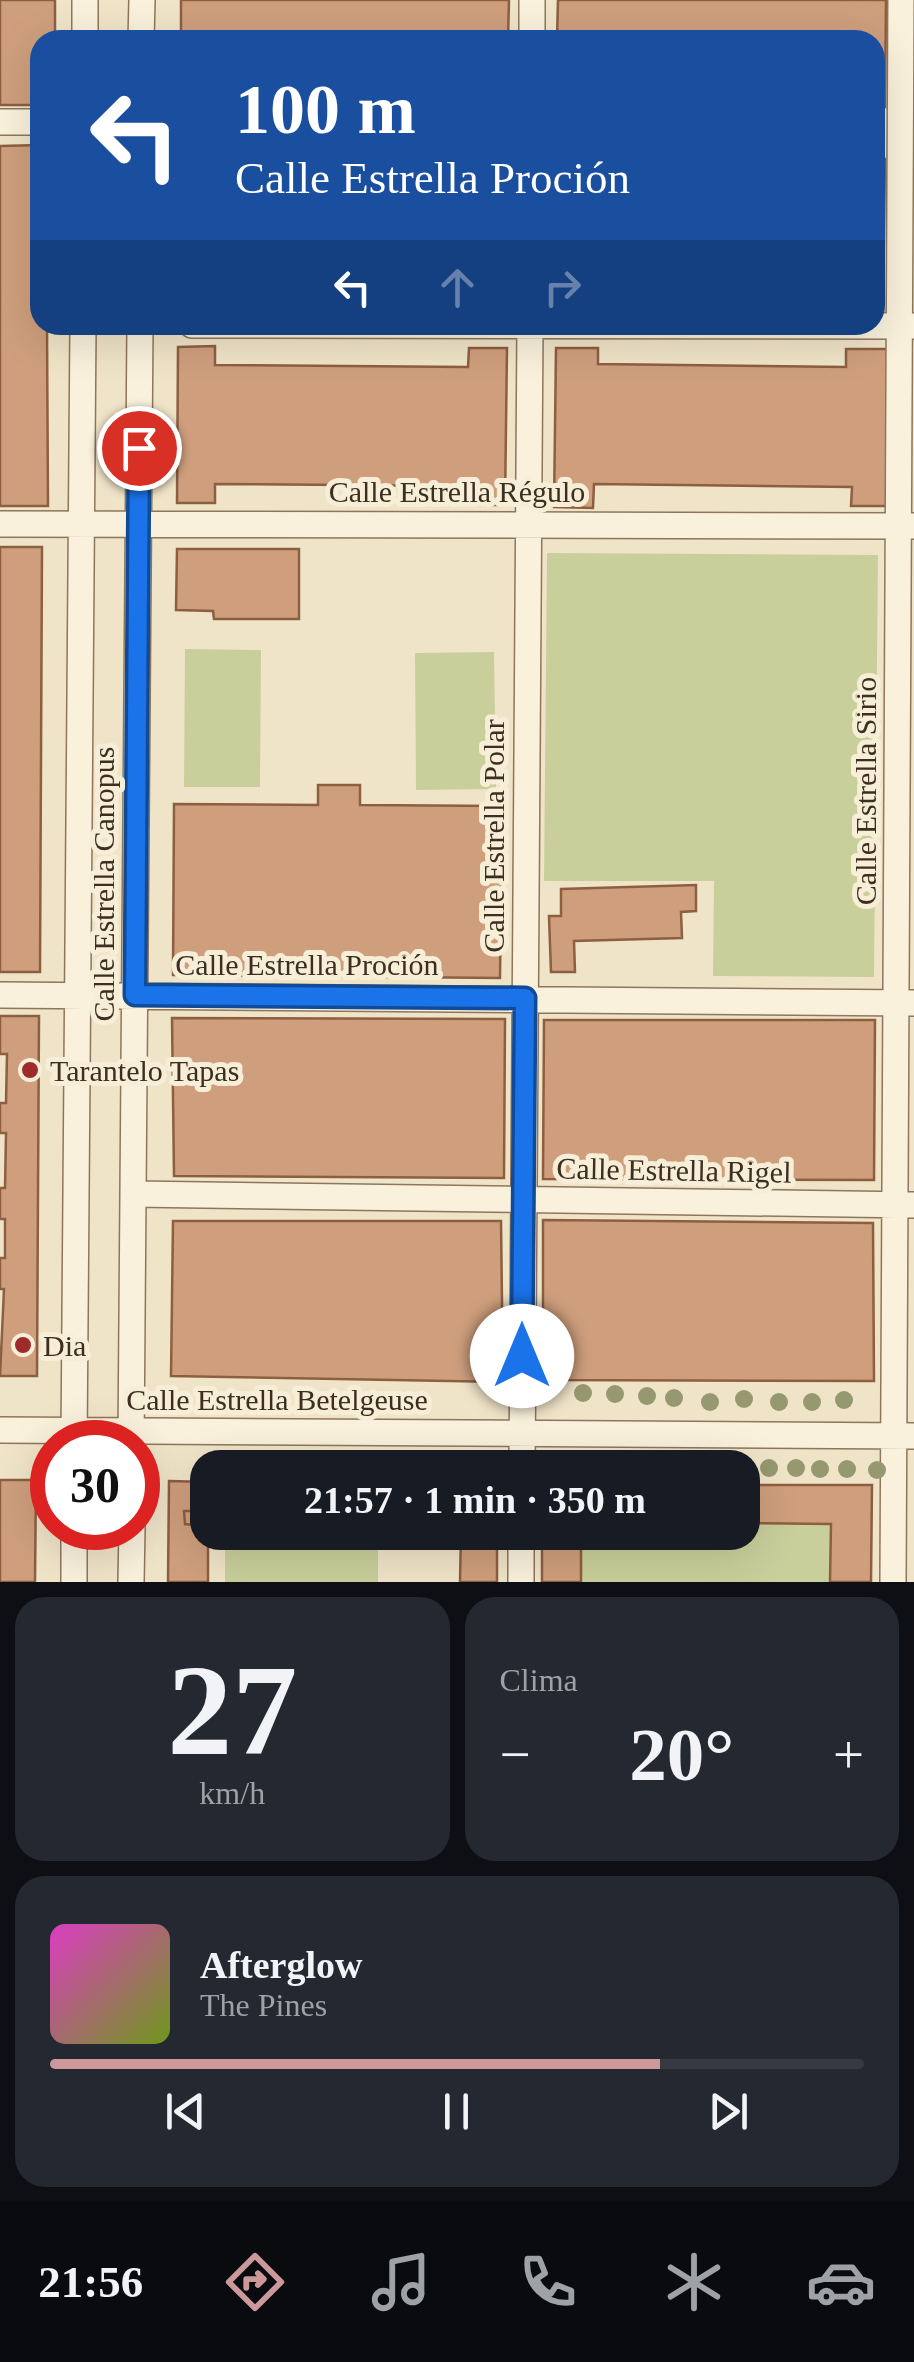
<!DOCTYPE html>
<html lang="es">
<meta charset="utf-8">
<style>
body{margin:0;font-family:Georgia,serif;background:#242831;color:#f1f3f6;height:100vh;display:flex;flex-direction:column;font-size:38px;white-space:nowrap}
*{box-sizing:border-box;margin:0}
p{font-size:32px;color:#9ea1a6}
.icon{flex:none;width:55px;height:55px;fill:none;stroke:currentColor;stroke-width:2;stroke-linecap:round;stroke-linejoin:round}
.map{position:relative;height:1582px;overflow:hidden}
.panel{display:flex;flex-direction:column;gap:15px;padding:15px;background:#0d0f14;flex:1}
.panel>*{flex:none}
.hud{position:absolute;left:30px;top:30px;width:855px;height:305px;border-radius:30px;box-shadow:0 10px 40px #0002;background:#1a4fa0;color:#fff;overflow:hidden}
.speed{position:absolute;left:30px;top:1420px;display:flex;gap:20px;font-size:50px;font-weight:700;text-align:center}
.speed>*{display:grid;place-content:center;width:130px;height:130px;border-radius:50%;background:#171b24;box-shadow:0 10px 40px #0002;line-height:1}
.speed .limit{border:15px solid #d22;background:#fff;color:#111}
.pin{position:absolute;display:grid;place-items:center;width:85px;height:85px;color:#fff;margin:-42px;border:5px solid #fff;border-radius:50%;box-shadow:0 2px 10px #0007}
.me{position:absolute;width:110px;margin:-55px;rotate:0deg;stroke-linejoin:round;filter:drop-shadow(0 0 8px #0008)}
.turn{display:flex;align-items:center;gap:35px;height:210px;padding:0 40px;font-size:45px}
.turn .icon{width:130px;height:130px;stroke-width:2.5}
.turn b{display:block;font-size:70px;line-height:85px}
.lanes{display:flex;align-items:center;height:95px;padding:0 40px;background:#0003;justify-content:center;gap:50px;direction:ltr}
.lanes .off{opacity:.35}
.big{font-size:75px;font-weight:600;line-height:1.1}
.panel .widget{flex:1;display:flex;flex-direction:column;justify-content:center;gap:15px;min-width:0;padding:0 35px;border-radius:30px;background:#242831}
.panel .dial{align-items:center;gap:0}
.dial b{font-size:130px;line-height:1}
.song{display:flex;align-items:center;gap:30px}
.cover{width:120px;height:120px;border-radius:15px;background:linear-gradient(135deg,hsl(310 70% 55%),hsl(80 70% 35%))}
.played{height:10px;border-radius:5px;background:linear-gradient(90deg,#cc999b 75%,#363941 75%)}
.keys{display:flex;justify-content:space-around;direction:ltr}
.heat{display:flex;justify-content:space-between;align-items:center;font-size:55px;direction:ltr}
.panel .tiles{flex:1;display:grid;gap:15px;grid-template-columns:1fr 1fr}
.widget:last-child{grid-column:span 2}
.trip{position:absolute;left:190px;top:1450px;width:570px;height:100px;border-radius:30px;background:#171b24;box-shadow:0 10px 40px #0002;font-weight:600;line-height:100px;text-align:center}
.menu{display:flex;height:160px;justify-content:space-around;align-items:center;background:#090b0e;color:#9ea1a6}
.menu .icon{width:70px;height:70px}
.menu .on{color:#cc999b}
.menu b{font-size:45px;color:#f1f3f6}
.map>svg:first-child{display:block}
</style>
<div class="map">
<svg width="914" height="1582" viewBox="0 0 914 1582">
<rect width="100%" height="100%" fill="#f0e4c8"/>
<path fill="#c9cf9b" d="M 547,553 L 878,555 L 874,977 L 713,976 L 714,881 L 544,881 Z
M 185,649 L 261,650 L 260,787 L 184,787 Z
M 494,652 L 496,789 L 416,790 L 415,653 Z
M 743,1523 L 831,1524 L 830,1582 L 581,1582 L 581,1533 L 742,1532 Z
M 225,1535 L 378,1536 L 378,1582 L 225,1582 Z"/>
<path fill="#cf9f7d" stroke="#8d5f41" stroke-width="2.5" d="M 0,0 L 55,0 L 55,40 L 40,40 L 40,105 L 0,105 Z
M 181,0 L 509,0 L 508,40 L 181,40 Z
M 558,0 L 886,0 L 885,107 L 875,107 L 875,40 L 557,40 Z
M 40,145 L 40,325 L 47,325 L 48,506 L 0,506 L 0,146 Z
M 875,159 L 885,159 L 883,310 L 875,310 Z
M 215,346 L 215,365 L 468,367 L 469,348 L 507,348 L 505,505 L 468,505 L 468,486 L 215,484 L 215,503 L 177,503 L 178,347 Z
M 556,348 L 598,348 L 598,364 L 846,367 L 846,349 L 888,349 L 886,506 L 851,506 L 852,487 L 594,484 L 593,508 L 554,507 Z
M 0,547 L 42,547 L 40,972 L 0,972 Z
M 177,549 L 299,549 L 299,619 L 214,619 L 213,611 L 176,610 Z
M 318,785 L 360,785 L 360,805 L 502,806 L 500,978 L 173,975 L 174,804 L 318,805 Z
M 696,885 L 696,911 L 681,912 L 682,938 L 574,941 L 575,972 L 551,972 L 549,916 L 561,916 L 561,889 Z
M 0,1016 L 39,1016 L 37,1376 L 0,1376 L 4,1289 L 0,1289 L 0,1258 L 5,1258 L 5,1219 L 0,1219 L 0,1188 L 5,1188 L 6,1133 L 0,1133 L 0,1103 L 6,1103 L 7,1054 L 0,1054 Z
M 172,1018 L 505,1019 L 504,1178 L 174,1176 Z
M 544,1020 L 875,1020 L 874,1180 L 543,1179 Z
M 543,1220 L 873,1223 L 874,1381 L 543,1380 Z
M 173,1221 L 501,1221 L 503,1382 L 171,1376 Z
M 0,1480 L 36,1480 L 35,1582 L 0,1582 Z
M 169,1481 L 208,1482 L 208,1582 L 168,1582 Z
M 742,1485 L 872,1485 L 871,1582 L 830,1582 L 831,1524 L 742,1523 Z
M 184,1511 L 205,1511 L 205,1526 L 185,1524 Z
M 461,1532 L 497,1532 L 497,1582 L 460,1582 Z
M 542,1532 L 581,1532 L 581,1582 L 542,1582 Z"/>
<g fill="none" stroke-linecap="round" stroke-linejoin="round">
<g stroke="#8d765c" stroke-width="28">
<path id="minor" d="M 85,40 L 85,0
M 141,40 L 142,0
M 532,40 L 532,0
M 0,122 L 40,122
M 192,325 L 914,326
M 0,524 L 914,526
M 0,995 L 914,1003
M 134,1194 L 914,1205
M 0,1430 L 914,1436
M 74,1442 L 83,325
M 131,1442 L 140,325
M 522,1468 L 530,325
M 74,1582 L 74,1528
M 131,1582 L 132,1528
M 521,1582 L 521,1532
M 893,1582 L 901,0"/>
</g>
<use href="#minor" stroke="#faf1dc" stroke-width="25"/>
</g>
<g fill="#96986f">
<circle cx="583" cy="1393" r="9"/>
<circle cx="615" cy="1394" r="9"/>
<circle cx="647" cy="1396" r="9"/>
<circle cx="674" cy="1398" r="9"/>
<circle cx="744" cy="1399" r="9"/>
<circle cx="844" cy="1400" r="9"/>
<circle cx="710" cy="1402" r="9"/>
<circle cx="779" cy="1402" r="9"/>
<circle cx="812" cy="1402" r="9"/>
<circle cx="769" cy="1468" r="9"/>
<circle cx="796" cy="1468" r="9"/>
<circle cx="820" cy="1469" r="9"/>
<circle cx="847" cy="1469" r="9"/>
<circle cx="877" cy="1470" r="9"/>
</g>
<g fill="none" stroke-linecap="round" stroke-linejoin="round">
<g stroke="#114b97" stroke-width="25">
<path id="route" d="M 139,448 L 135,995 L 525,998 L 522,1356"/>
</g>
<use href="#route" stroke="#1a73e8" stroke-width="18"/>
</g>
<g fill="#9e2a2b" stroke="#f7eed8" stroke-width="4">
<circle cx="30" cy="1070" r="10"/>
<circle cx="23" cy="1345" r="10"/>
</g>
<g text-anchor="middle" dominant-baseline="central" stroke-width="10" stroke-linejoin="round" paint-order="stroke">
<g font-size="30" fill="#3d2e20" stroke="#f7eed8">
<text x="457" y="491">Calle Estrella Régulo</text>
<text transform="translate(865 791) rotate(-90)">Calle Estrella Sirio</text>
<text transform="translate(493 836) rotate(-90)">Calle Estrella Polar</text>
<text transform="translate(103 884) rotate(-90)">Calle Estrella Canopus</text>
<text x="307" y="964">Calle Estrella Proción</text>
<text transform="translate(674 1170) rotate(1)">Calle Estrella Rigel</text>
<text x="277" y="1399">Calle Estrella Betelgeuse</text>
</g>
<g font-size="30" fill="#3d2e20" stroke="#f7eed8" text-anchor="start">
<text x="50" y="1070">Tarantelo Tapas</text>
<text x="43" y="1345">Dia</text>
</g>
</g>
</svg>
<div class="speed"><div class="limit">30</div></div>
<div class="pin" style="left:139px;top:448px;background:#d93025"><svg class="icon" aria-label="arrive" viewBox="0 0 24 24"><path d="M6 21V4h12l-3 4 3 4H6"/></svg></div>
<svg class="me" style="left:522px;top:1356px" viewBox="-20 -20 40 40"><circle r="19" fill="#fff"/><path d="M0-13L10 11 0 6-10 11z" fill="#1a73e8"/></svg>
<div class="trip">21:57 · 1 min · 350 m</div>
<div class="hud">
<div class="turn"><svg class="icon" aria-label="left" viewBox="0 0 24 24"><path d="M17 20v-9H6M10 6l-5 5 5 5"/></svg><div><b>100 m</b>Calle Estrella Proción</div></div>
<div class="lanes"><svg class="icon" aria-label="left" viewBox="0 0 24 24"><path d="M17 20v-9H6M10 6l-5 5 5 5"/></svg><svg class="icon off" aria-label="ahead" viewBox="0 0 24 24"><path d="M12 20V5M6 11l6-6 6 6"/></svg><svg class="icon off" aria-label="right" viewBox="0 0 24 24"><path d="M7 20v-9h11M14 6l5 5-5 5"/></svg></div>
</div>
</div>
<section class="panel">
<div class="tiles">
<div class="widget dial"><b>27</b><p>km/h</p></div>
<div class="widget"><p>Clima</p>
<div class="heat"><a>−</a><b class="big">20°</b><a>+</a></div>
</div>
<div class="widget">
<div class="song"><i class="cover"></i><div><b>Afterglow</b><p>The Pines</p></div></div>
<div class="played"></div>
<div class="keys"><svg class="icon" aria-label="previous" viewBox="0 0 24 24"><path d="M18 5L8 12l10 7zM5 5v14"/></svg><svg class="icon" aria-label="pause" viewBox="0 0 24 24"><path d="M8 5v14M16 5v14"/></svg><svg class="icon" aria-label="next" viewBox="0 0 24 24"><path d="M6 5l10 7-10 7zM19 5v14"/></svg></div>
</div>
</div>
</section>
<nav class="menu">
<b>21:56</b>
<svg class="icon on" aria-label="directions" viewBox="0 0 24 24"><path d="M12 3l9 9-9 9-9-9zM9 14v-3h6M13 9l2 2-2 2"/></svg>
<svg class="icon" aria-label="music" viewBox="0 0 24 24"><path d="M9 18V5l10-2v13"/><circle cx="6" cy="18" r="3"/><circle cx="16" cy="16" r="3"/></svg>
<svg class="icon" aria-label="phone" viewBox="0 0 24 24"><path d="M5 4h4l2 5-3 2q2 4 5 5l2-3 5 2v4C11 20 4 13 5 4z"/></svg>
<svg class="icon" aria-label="climate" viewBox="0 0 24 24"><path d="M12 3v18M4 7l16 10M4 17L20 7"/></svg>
<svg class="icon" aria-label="car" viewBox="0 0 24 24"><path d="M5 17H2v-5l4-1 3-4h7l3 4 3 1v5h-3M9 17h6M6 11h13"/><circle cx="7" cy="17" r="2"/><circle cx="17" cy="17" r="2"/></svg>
</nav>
